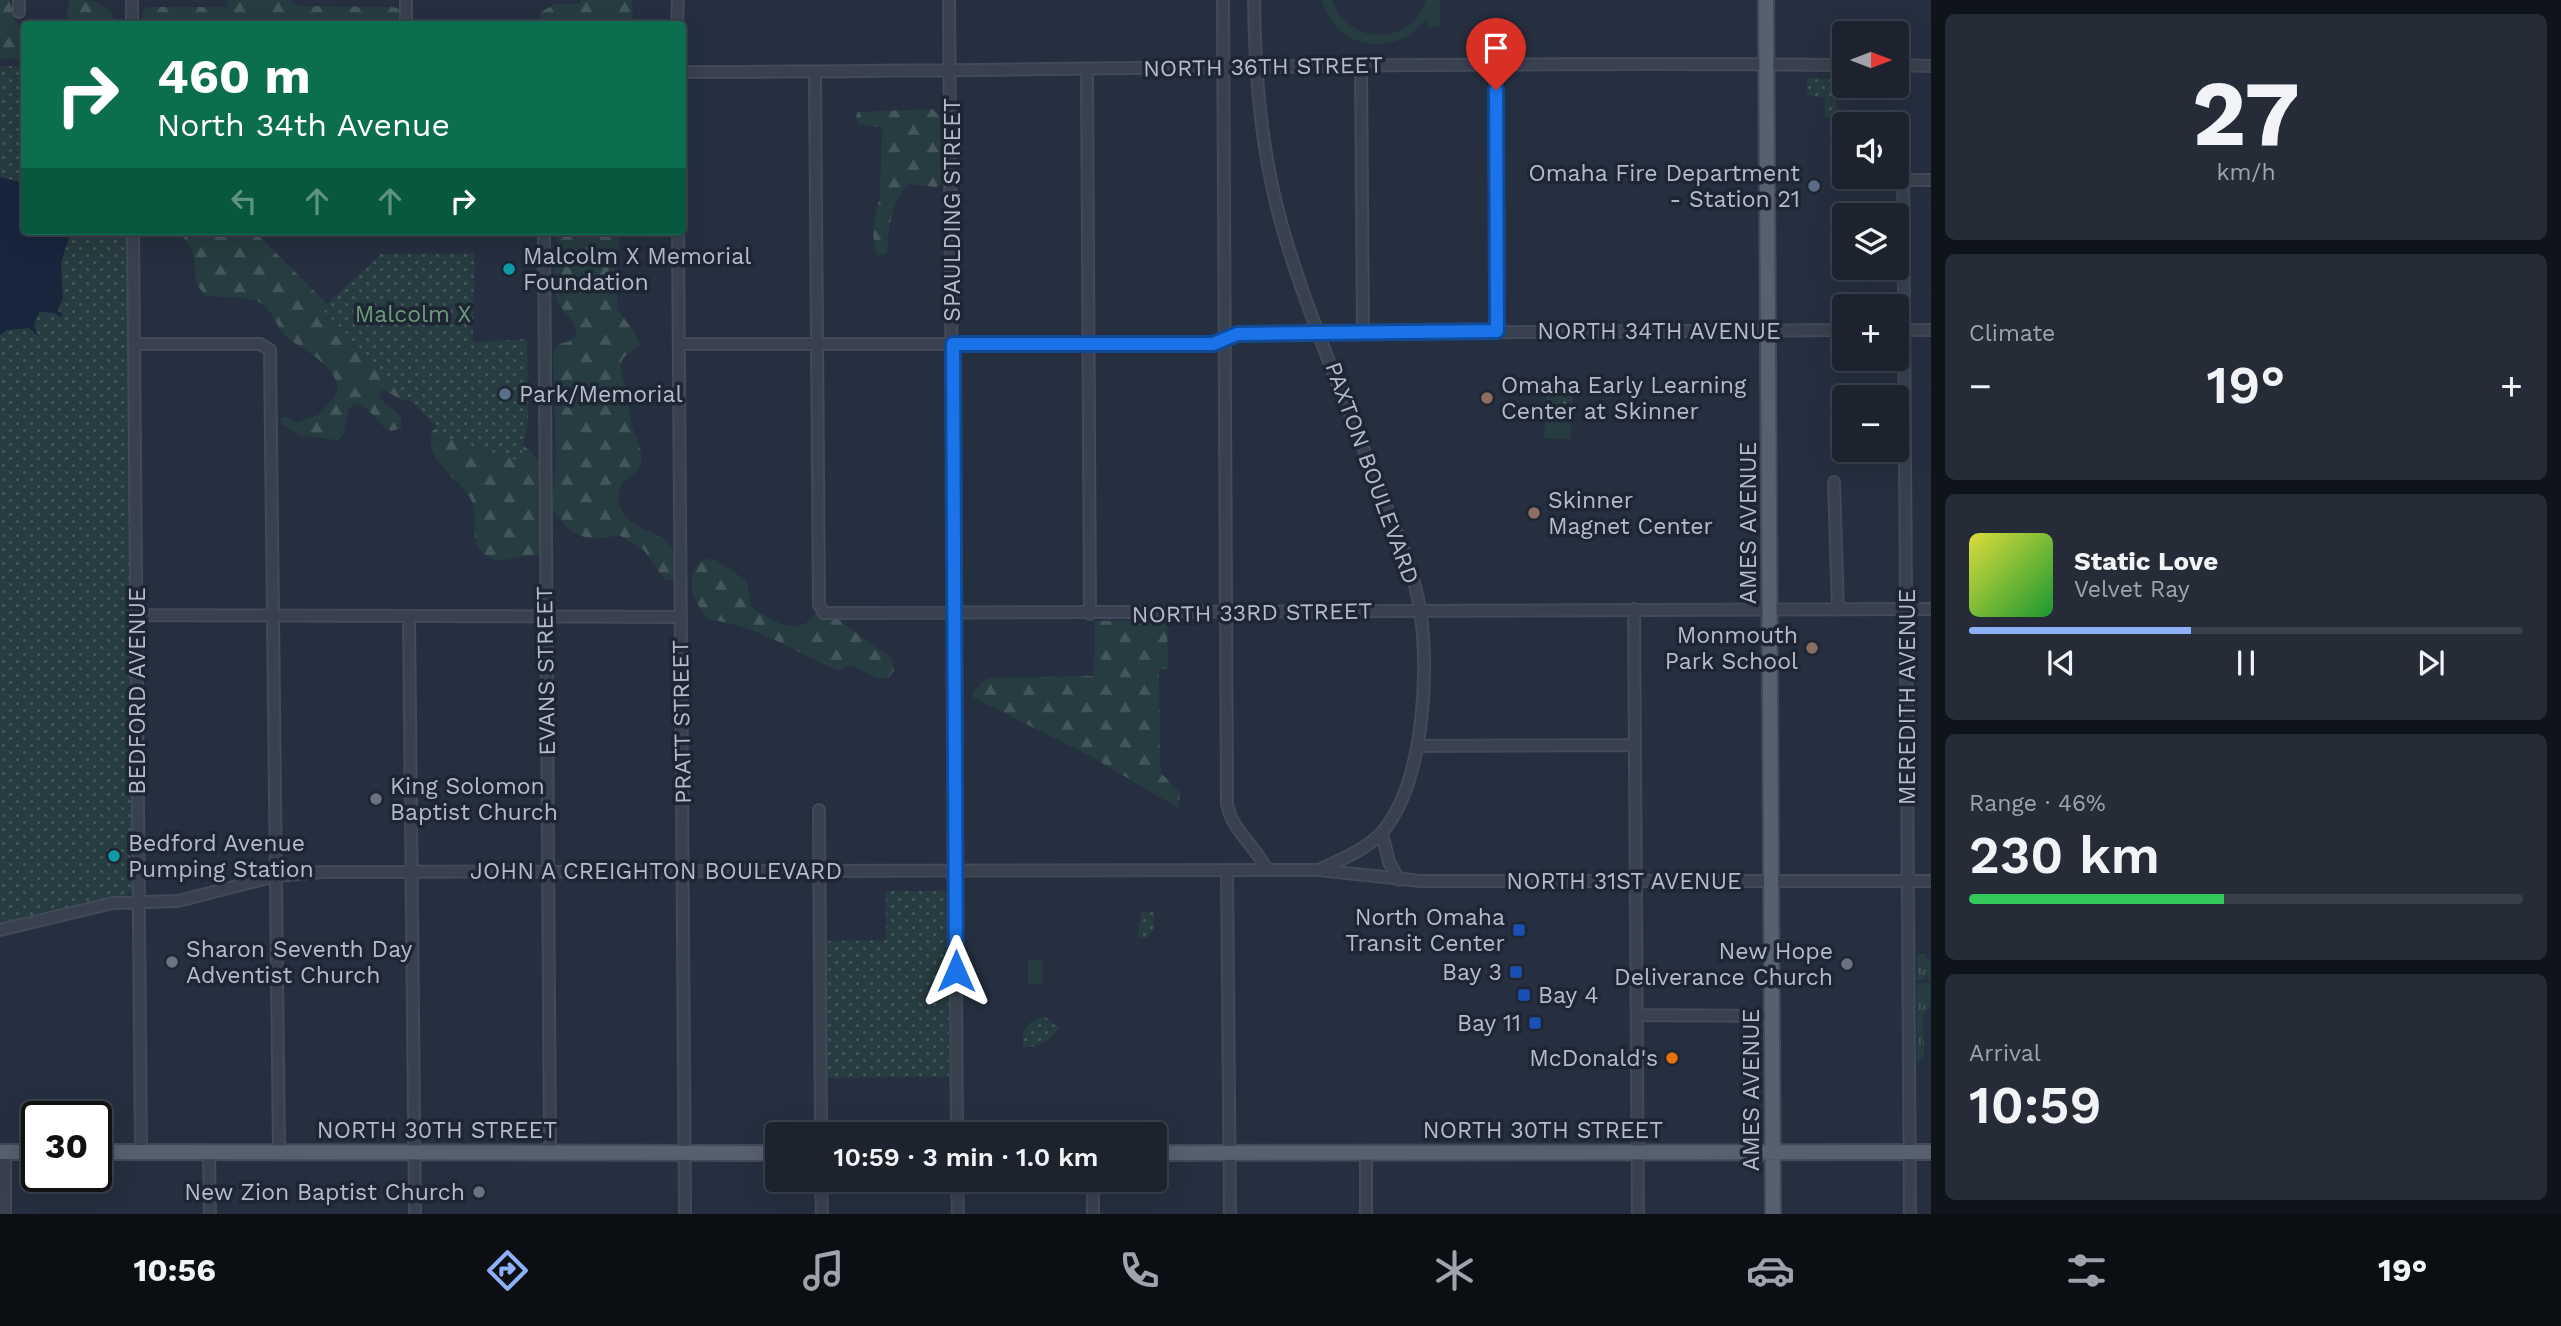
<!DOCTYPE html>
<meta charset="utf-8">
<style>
body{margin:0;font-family:"Work Sans",sans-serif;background:#252b37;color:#f1f3f6;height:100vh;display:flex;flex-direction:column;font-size:26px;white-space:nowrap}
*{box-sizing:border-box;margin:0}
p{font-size:23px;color:#a0a4aa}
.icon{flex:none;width:38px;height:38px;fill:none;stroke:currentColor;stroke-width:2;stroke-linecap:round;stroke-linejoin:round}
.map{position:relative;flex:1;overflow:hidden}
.side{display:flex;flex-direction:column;gap:14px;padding:14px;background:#0f131a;width:630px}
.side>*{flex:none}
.top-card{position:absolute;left:21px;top:21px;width:665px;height:214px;border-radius:7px;box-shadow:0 7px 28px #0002,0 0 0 2px #3a404b;background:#0b6e4f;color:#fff;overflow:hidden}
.needle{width:46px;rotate:90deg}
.buttons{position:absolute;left:1832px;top:21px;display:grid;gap:14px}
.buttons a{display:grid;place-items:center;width:77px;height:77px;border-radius:7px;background:#1c232f;box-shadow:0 7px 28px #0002,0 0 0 2px #3a404b;font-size:35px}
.speed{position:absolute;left:21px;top:1101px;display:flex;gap:14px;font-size:35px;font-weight:700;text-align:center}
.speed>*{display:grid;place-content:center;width:91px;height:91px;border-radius:50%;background:#1c232f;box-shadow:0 7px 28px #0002,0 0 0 2px #3a404b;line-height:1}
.speed .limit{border:4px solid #111;border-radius:10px;background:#fff;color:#111}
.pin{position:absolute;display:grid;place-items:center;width:60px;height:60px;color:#fff;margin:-72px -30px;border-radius:50% 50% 50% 0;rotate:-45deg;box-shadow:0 0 7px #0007}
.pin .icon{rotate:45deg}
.me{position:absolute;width:77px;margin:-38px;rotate:0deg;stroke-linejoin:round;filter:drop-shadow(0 0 5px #0008)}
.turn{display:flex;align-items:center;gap:24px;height:147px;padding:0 21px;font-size:32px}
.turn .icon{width:91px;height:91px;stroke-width:2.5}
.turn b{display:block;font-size:49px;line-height:60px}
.lanes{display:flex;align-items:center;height:66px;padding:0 21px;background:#0003;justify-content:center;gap:35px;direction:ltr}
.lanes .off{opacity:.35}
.big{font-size:52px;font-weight:600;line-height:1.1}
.side .card{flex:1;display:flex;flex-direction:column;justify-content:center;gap:10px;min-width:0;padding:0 24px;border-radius:10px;background:#252b37}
.side .dial{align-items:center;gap:0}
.dial b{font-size:91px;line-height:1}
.song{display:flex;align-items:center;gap:21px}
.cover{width:84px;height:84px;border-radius:10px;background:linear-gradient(135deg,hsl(60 70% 55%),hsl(130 70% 35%))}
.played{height:7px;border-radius:4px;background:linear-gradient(90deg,#8db1f7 40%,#3a404b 40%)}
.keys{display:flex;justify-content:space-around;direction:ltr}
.heat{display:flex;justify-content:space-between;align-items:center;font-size:38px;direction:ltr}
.charge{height:10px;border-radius:5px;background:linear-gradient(90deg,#34c759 46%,#3a404b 0)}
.trip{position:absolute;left:765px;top:1122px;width:402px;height:70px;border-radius:7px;background:#1c232f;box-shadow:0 7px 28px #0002,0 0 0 2px #3a404b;font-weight:600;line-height:70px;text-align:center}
.tabs{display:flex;height:112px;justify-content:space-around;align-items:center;background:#0b0e13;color:#a0a4aa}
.tabs .icon{width:49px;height:49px}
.tabs .current{color:#8db1f7}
.tabs b{font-size:32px;color:#f1f3f6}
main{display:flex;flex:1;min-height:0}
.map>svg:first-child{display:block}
</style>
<main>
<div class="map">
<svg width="1931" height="1214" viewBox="0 0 1931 1214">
<defs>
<pattern id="grass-tufts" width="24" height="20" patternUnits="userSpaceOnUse" patternTransform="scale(1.75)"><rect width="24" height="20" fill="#273c40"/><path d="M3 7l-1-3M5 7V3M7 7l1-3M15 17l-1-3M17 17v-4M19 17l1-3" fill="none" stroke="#44565a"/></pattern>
<pattern id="forest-firs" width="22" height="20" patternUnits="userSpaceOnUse" patternTransform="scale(1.75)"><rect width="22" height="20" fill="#273c40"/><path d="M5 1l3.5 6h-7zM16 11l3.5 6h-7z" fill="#44565a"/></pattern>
<pattern id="park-dots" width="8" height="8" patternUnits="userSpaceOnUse" patternTransform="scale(1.75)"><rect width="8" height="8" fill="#273c40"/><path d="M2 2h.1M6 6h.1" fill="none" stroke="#44565a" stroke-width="1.8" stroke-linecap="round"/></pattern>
</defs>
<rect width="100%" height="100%" fill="#252f3f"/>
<path fill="url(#grass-tufts)" d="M 1917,954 L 1926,954 L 1926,959 L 1931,959 L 1931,981 L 1927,981 L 1927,975 L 1924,980 L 1917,980 Z
M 1917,983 L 1931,983 L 1931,1005 L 1923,1016 L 1924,1056 L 1917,1063 Z"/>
<path fill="url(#forest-firs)" d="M 0,0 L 10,0 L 14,19 L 24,33 L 24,59 L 0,59 Z
M 69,0 C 87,0 110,1 115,22 L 66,24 Z
M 227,0 L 289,0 L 298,6 L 392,7 L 401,9 L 403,24 L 141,24 L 142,13 L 147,7 L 228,7 Z
M 581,0 L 632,0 L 633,24 L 538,24 L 541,12 L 555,4 L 580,4 Z
M 933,109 L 940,117 L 942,183 L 936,187 L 909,184 C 890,200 889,230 887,253 L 877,255 L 874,247 L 873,223 L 880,196 L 882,127 L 859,125 L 856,116 L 858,112 Z
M 180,231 L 254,231 L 341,318 L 411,399 L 402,400 L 384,390 L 379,392 L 380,398 L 401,417 L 401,428 L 391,431 C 376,424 373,407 354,404 L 348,409 L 344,433 L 338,440 L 301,436 L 282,424 L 281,417 L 289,417 L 297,423 L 320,414 L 338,392 C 338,366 307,352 289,339 C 274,328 274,305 253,300 C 239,296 220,298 205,296 L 196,283 L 194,255 Z
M 558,231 L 619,231 L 617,309 L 636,334 L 639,344 C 634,351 622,355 621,364 C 619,372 625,383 627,391 C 631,403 628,417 633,429 C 643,457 650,465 621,484 C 606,534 669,524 677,558 C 679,564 676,574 675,581 L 664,579 L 643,549 L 619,535 C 586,543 570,537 552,508 L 556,456 L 553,352 L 558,344 L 570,341 L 576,335 C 576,317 561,313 556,298 C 550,277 557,252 558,231 Z
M 441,427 C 476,433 530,430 542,471 L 540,554 L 497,561 C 459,546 484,519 469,496 C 455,474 422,460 433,430 Z
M 705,559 L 716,560 L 747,581 L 751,607 C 764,616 790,634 806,623 C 811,620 813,615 819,612 L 833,616 L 891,658 L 894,670 L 888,678 L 877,678 L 851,665 L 839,671 C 796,654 757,624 709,620 C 694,605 681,572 705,559 Z
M 1167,620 L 1168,669 L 1159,669 L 1160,761 L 1162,774 L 1180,793 L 1178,808 L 1092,757 L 974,698 L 972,693 L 987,678 L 1094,676 L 1095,621 Z"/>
<path fill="url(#park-dots)" d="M 0,66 L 24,66 L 24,231 L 128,231 L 134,890 L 127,896 L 0,925 Z
M 1807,78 L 1836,78 L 1836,118 L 1825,118 L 1825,98 L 1807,95 Z
M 474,253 L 473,342 L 527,339 L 528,422 L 520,461 L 447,438 L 322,309 L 381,254 Z
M 1547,383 L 1573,384 L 1572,410 L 1546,409 Z
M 886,891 L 948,891 L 949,1077 L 827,1078 L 826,941 L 886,940 Z
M 1141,912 L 1154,912 L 1154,929 L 1147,938 L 1138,938 Z
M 1044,1016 L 1059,1028 C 1049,1042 1040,1047 1023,1047 L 1023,1031 L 1031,1022 Z"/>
<path fill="#273c40" d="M 1322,0 L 1332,0 C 1348,46 1410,47 1426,0 L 1440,0 L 1440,27 L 1427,27 L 1427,19 C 1396,58 1335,51 1322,0 Z
M 1546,409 L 1572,410 L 1571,439 L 1544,438 Z
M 1028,960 L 1042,960 L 1042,984 L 1028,984 Z"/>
<path fill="#18253d" d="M 0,177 L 24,183 L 24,231 L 71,231 L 61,263 L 63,299 L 57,310 L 63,314 L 60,317 L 55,313 L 39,312 L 34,325 L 38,336 L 29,328 L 7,330 L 0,335 Z"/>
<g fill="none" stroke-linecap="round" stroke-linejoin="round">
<g stroke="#424a58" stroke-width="14">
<path id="minor" d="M 19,0 L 19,12
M 949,0 L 957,1134
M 1223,0 L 1227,804 C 1232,831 1256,846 1267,870
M 1254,0 C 1255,76 1261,152 1282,226 C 1308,317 1348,406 1381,494 C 1394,528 1411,563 1418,599 C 1431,662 1425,779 1384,830 C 1368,849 1342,859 1321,869
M 132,24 L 132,0
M 406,24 L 406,0
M 677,24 L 678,0
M 1495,64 L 1497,331
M 1361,65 L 1363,332
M 1897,65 L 1931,66
M 1087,70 L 1090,614
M 682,72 C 1070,71 1457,61 1844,65
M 815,72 L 819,605 L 824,613 L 1931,609
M 1903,146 L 1910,1214
M 1903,180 L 1931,180
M 133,231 L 141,1152
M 544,231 L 550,1153
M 678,231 L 685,1214
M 1900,330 L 1931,330
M 134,344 L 260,344 L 270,350 L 279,1152
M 679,344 L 1213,344 L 1237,334 L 1844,330
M 1834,482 L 1838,610
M 1634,609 L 1638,1214
M 136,615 L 681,617
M 409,616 L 415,1214
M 1417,746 L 1634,745
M 819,810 L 821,1134
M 1382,833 L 1389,862 L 1399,880
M 1227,870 L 1230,1214
M 0,930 L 113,903 L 178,901 L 276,876 L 323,872 L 1318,870 L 1421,881 L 1931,881
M 1637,1015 L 1773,1016
M 5,1152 L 5,1214
M 209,1152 L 210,1214
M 1366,1153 L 1366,1214
M 821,1180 L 822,1214
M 957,1180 L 958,1214
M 1093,1180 L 1093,1214"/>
</g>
<g stroke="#424a58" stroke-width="18">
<path id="major" d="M 1766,0 L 1773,1214
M 0,1152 L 37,1152
M 96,1152 L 777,1153
M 1155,1153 L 1931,1152"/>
</g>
<use href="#minor" stroke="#39414f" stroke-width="10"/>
<use href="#major" stroke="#57606f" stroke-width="14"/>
</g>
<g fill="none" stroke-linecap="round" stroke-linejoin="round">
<g stroke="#114b97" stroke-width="18">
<path id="route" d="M 956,971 L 953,344 L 1213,344 L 1237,334 L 1497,331 L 1496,90"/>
</g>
<use href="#route" stroke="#1a73e8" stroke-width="12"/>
</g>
<g fill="#5c6f8a" stroke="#1e2634" stroke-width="2.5">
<circle cx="1814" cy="186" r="7"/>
<circle cx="505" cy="394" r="7"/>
</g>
<g fill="#0f9aa8" stroke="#1e2634" stroke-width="2.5">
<circle cx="509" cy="269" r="7"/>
<circle cx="114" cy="856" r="7"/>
</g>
<g fill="#8d6e63" stroke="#1e2634" stroke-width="2.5">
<circle cx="1487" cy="398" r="7"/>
<circle cx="1534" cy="513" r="7"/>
<circle cx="1812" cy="648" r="7"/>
</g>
<g fill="#6b7280" stroke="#1e2634" stroke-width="2.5">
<circle cx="376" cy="799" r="7"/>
<circle cx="172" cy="962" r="7"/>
<circle cx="1847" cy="964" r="7"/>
<circle cx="479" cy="1192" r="7"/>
</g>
<g fill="#1a4fb4" stroke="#1e2634" stroke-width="2.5">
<rect x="1512" y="923" width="14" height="14" rx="3.5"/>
<rect x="1509" y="965" width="14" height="14" rx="3.5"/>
<rect x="1517" y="988" width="14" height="14" rx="3.5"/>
<rect x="1528" y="1016" width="14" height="14" rx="3.5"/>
</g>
<circle fill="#e8710a" stroke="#1e2634" stroke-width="2.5" cx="1672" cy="1058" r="7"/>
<g text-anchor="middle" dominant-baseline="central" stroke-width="7" stroke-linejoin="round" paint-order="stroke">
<g font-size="23" fill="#b5bcc9" stroke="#1e2634">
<text transform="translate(1263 67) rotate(-1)">NORTH 36TH STREET</text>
<text transform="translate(952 210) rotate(-90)">SPAULDING STREET</text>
<text x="1659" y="331">NORTH 34TH AVENUE</text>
<text transform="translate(1372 473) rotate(70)">PAXTON BOULEVARD</text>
<text transform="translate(1748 523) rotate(-90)">AMES AVENUE</text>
<text transform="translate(1252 613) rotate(-1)">NORTH 33RD STREET</text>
<text transform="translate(546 671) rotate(-91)">EVANS STREET</text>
<text transform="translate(137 691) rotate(-90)">BEDFORD AVENUE</text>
<text transform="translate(1907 697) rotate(-90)">MEREDITH AVENUE</text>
<text transform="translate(682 722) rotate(-91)">PRATT STREET</text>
<text x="656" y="871">JOHN A CREIGHTON BOULEVARD</text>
<text x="1624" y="881">NORTH 31ST AVENUE</text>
<text transform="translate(1751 1090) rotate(-90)">AMES AVENUE</text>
<text x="437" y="1130">NORTH 30TH STREET</text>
<text x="1543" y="1130">NORTH 30TH STREET</text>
</g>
<g font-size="23" fill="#b5bcc9" stroke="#1e2634" text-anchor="end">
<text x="1800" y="173">Omaha Fire Department<tspan x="1800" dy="26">- Station 21</tspan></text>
<text x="523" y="256" text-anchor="start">Malcolm X Memorial<tspan x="523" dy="26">Foundation</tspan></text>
<text x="1501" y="385" text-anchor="start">Omaha Early Learning<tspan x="1501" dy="26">Center at Skinner</tspan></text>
<text x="519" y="394" text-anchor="start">Park/Memorial</text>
<text x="1548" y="500" text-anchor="start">Skinner<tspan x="1548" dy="26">Magnet Center</tspan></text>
<text x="1798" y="635">Monmouth<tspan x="1798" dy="26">Park School</tspan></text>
<text x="390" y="786" text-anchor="start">King Solomon<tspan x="390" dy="26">Baptist Church</tspan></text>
<text x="128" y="843" text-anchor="start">Bedford Avenue<tspan x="128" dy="26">Pumping Station</tspan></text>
<text x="1505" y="917">North Omaha<tspan x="1505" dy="26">Transit Center</tspan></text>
<text x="186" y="949" text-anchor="start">Sharon Seventh Day<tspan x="186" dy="26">Adventist Church</tspan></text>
<text x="1833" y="951">New Hope<tspan x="1833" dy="26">Deliverance Church</tspan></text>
<text x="1502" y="972">Bay 3</text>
<text x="1538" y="995" text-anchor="start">Bay 4</text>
<text x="1521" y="1023">Bay 11</text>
<text x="1658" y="1058">McDonald's</text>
<text x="465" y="1192">New Zion Baptist Church</text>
</g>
<g font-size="23" fill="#6c9a79" stroke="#1e2634">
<text x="413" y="314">Malcolm X</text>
</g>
</g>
</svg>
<div class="buttons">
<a><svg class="needle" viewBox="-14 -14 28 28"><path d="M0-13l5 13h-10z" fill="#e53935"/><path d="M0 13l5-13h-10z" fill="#a0a4aa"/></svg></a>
<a><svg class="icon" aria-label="sound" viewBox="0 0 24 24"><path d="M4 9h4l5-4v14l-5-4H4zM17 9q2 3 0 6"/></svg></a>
<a><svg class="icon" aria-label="layers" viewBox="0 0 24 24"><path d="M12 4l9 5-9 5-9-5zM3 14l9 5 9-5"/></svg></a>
<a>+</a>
<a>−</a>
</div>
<div class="speed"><div class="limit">30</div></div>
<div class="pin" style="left:1496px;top:90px;background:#d93025"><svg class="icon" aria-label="arrive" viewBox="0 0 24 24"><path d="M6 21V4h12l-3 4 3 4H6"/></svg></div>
<svg class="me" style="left:956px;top:971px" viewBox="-20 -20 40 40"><path d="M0-17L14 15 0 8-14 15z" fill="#1a73e8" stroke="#fff" stroke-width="4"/></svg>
<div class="trip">10:59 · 3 min · 1.0 km</div>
<div class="top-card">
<div class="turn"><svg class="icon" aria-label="right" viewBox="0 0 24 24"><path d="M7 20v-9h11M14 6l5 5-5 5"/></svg><div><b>460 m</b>North 34th Avenue</div></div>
<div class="lanes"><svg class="icon off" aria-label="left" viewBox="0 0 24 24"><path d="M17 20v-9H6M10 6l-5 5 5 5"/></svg><svg class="icon off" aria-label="ahead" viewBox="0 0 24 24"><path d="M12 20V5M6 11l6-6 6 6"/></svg><svg class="icon off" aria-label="ahead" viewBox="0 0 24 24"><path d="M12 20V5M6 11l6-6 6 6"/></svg><svg class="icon" aria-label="right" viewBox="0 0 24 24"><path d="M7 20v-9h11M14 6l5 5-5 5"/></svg></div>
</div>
</div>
<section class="side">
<div class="card dial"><b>27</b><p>km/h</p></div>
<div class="card"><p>Climate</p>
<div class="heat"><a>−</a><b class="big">19°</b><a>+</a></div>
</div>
<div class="card">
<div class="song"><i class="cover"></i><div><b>Static Love</b><p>Velvet Ray</p></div></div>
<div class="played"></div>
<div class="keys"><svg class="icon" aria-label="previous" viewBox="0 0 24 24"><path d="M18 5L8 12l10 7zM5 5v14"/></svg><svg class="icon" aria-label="pause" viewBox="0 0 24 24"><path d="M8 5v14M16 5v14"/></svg><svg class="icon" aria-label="next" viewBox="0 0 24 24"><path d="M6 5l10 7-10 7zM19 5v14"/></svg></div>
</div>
<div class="card"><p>Range · 46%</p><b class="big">230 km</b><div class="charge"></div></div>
<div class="card"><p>Arrival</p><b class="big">10:59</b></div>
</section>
</main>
<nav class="tabs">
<b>10:56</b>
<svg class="icon current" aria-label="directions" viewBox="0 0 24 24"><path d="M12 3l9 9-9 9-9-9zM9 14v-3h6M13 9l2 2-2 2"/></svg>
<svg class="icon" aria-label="music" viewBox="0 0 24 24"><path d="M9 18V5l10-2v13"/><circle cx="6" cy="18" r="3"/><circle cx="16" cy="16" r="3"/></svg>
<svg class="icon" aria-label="phone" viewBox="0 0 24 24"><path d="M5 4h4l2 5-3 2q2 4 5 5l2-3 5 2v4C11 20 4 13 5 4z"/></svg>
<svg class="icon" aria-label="climate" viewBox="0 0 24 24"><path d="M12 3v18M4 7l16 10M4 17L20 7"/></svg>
<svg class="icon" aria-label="car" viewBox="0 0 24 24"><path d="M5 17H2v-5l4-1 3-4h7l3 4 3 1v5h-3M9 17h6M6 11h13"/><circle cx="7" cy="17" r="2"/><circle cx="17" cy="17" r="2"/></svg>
<svg class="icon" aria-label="filters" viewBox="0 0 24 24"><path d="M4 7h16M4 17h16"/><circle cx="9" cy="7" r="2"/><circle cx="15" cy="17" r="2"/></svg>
<b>19°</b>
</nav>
